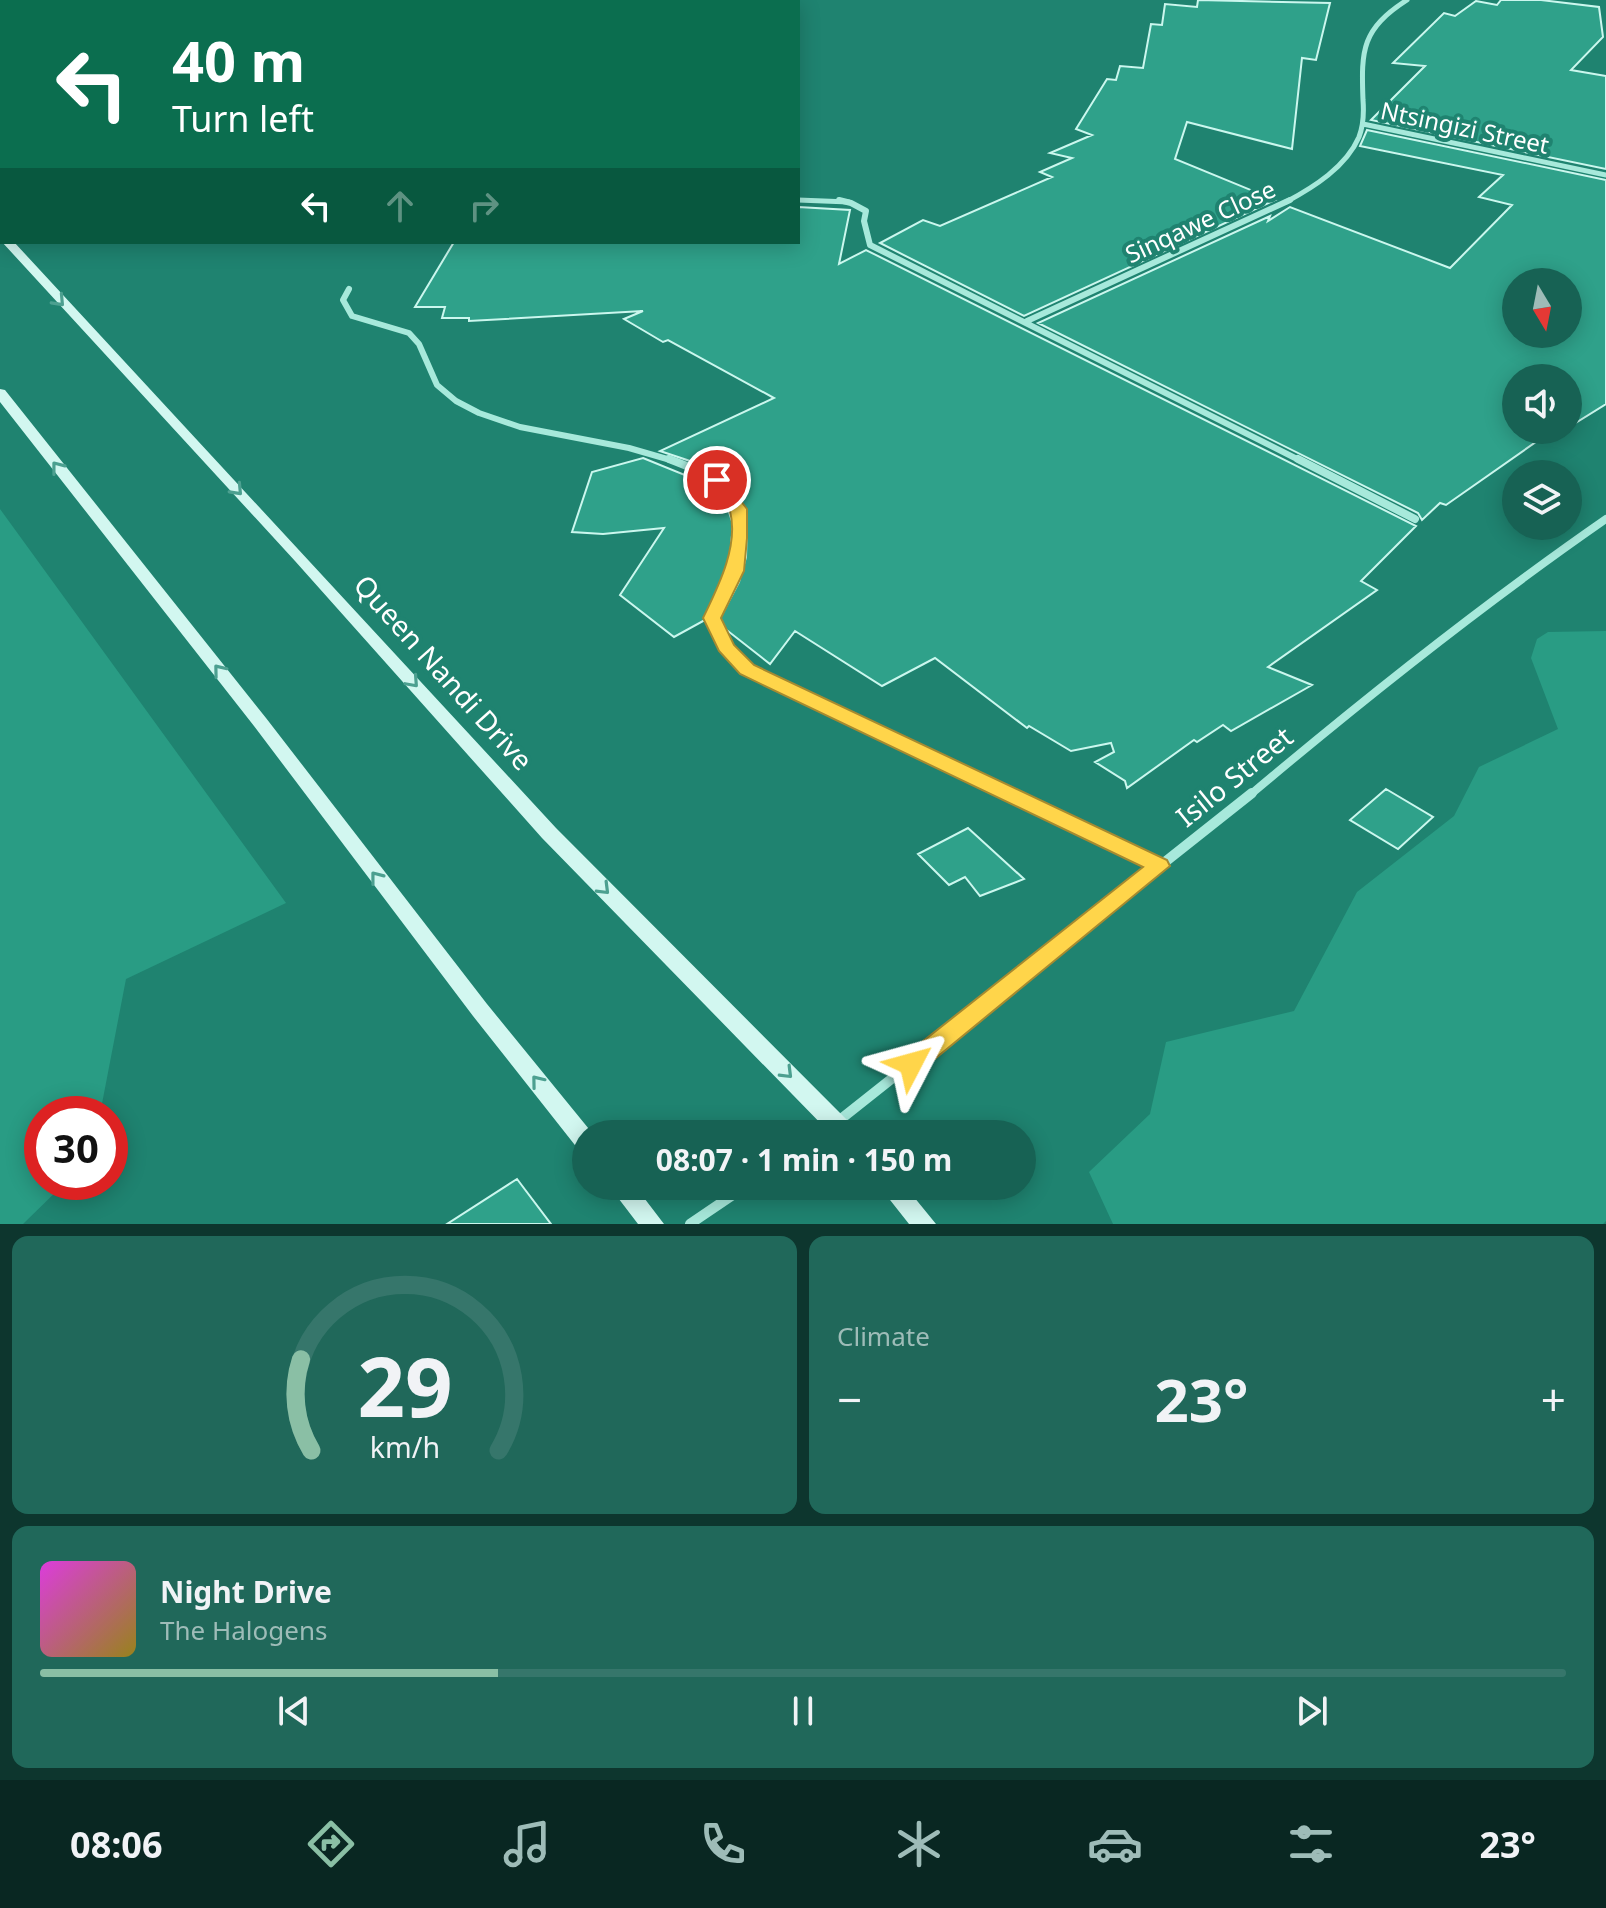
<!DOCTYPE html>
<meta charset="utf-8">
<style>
body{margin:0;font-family:"Noto Sans",sans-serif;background:#20685a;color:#f1f3f6;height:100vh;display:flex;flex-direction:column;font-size:30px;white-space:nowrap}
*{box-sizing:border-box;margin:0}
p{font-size:26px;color:#9ebcb8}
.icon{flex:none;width:44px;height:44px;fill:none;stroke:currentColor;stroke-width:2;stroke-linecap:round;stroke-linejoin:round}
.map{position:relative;height:1224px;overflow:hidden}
.drawer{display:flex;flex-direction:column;gap:12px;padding:12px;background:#0d362e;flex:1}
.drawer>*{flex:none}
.guide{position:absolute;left:0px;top:0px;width:800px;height:244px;box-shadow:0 4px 20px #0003;background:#0b6e4f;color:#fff;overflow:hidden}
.needle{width:52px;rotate:170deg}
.controls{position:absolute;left:1502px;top:268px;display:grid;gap:16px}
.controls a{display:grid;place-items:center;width:80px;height:80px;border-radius:50%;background:#176254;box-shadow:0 4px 20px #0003;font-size:40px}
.speed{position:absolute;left:24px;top:1096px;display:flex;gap:16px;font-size:40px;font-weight:700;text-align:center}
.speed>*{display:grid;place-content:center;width:104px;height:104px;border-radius:50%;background:#176254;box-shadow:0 4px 20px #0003;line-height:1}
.speed .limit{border:12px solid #d22;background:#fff;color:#111}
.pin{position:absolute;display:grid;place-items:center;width:68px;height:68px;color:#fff;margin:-34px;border:4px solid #fff;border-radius:50%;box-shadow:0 2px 8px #0007}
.me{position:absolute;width:88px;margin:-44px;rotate:51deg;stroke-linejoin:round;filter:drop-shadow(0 0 6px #0008)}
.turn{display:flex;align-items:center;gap:28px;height:168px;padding:0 40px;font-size:36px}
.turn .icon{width:104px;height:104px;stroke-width:2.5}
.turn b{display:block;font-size:56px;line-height:68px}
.lanes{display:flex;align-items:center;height:76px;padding:0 40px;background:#0003;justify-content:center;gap:40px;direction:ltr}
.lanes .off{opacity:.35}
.big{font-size:60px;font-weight:700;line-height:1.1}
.drawer .card{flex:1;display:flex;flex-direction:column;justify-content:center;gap:12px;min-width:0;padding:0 28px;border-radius:16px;background:#20685a}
.drawer .dial{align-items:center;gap:0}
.dial svg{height:208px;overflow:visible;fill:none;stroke:#36766b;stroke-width:7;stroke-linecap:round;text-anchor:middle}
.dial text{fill:#f1f3f6;stroke:none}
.song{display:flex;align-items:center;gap:24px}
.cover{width:96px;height:96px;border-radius:12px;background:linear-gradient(135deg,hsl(300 70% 55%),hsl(50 70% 35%))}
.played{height:8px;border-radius:4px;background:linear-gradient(90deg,#8abfa5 30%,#36766b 30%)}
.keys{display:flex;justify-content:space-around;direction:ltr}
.heat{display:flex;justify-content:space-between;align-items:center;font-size:44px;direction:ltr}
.drawer .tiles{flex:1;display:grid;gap:12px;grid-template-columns:1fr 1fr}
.card:last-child{grid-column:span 2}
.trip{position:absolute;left:572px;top:1120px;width:464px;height:80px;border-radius:40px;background:#176254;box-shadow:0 4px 20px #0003;font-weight:700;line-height:80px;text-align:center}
.tab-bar{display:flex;height:128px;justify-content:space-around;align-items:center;background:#092722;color:#9ebcb8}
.tab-bar .icon{width:56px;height:56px}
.tab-bar .on{color:#8abfa5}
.tab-bar b{font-size:36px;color:#f1f3f6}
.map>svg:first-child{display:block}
</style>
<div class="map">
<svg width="1606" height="1224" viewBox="0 0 1606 1224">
<rect width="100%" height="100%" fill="#1f8370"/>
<path fill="#299c84" d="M 0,509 L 286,903 L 126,979 L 100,1114 L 42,1114 L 42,1182 L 66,1182 L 23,1224 L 0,1224 Z
M 1606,631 L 1606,1221 L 1603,1224 L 1113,1224 L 1089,1172 L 1150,1114 L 1166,1042 L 1294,1011 L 1357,892 L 1454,816 L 1479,767 L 1558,729 L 1531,658 L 1537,639 L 1548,632 Z"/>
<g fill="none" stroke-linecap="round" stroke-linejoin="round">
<path fill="#9aebd9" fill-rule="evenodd" d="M 59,0 L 74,0 L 58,2 Z"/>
</g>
<path fill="#2fa18a" stroke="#cbf7ee" stroke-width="2" fill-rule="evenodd" d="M 1198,0 L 1330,3 L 1316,60 L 1302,58 L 1292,149 L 1187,122 L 1175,159 L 1275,200 L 1024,316 L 880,243 L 923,220 L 940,226 L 1052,177 L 1040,172 L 1072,158 L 1050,153 L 1092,135 L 1076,129 L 1107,79 L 1116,80 L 1120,66 L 1143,68 L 1151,24 L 1162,25 L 1165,4 L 1197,7 Z
M 1501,0 L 1541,0 L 1599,7 L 1603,37 L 1571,70 L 1606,76 L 1606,169 L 1371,120 L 1425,66 L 1393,63 L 1444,13 L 1455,16 L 1476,1 L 1497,5 Z
M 1367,130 L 1606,180 L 1606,404 L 1569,427 L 1568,378 L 1516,378 L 1516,430 L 1553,430 L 1446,505 L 1440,503 L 1422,520 L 1418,513 L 1038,323 L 1270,216 L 1268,221 L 1290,207 L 1450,268 L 1512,205 L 1479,197 L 1503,175 L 1360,146 ZM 1516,282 L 1568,282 L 1568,334 L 1516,334 Z
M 798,207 L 850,210 L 839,264 L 866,250 L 1416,526 L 1361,581 L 1377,590 L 1268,667 L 1312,685 L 1231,731 L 1223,725 L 1197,742 L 1194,740 L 1127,788 L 1125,781 L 1095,762 L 1114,752 L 1111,743 L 1071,751 L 1029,726 L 1027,728 L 935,658 L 882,686 L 795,631 L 770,664 L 724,628 L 720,618 L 739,582 L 746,557 L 747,522 L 737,493 L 726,481 L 702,465 L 660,451 L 774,398 L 668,340 L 663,342 L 624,319 L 643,311 L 469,321 L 469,318 L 442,318 L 445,307 L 415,307 L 454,242 L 798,242 Z
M 643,458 L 707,484 L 725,500 L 733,524 L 729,568 L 705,620 L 674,637 L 620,595 L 664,528 L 603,534 L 572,532 L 592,472 Z
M 1386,789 L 1433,817 L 1398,849 L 1350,820 Z
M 968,828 L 1024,879 L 980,896 L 965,877 L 949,885 L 918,854 Z
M 517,1179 L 551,1224 L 447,1224 Z"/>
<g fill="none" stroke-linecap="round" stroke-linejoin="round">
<path stroke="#a7e9db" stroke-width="5" d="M 1363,124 L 1606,175
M 798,200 L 849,202
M 1286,202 C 1314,187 1346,167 1359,137 C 1364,124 1364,113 1363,100 C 1361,49 1362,29 1407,0"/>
<path stroke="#a7e9db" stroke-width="6" d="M 839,200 L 851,203 L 866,211 L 864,221 L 870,245 L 1301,461
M 349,289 L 343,300 L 352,316 L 409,333 L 419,344 L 437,385 L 456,401 L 479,413 L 520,427 L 629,448 L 674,461
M 1027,321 L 1290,200"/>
<path stroke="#a7e9db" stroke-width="8" d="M 669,459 C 711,475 744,489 740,541 C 739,554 738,567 733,579 C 727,592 718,605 712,618 L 725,647 L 747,669 L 1010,795
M 1298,459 L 1415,519
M 1250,795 C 1365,698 1482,605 1606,519"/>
<path stroke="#a7e9db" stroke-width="10" d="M 1006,793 L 1159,866
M 822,1134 L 1252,793
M 690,1224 L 746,1186"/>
<path fill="#d2f7f0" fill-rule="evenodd" d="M 2,0 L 11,0 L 2,4 Z
M 2,242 L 14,242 L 556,828 L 854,1127 L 857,1134 L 831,1134 L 542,838 L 295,561 Z
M 0,389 L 5,390 L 266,718 L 487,1004 L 593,1134 L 586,1134 L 586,1152 L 578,1149 L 473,1016 L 254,726 L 0,402 Z
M 609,1186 L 635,1186 L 664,1224 L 638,1224 Z
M 879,1186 L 905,1186 L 936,1224 L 909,1224 Z"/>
</g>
<defs><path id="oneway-chevron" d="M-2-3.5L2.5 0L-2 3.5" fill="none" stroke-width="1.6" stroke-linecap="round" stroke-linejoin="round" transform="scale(2)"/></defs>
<g stroke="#4ca090">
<use href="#oneway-chevron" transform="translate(59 301) rotate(47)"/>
<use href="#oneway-chevron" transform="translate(57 467) rotate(-128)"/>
<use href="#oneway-chevron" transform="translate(237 490) rotate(47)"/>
<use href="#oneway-chevron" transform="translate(219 670) rotate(-129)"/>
<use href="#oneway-chevron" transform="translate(413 682) rotate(48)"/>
<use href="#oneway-chevron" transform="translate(376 877) rotate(-128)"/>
<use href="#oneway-chevron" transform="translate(604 889) rotate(45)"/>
<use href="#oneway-chevron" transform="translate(787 1073) rotate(45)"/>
<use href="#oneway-chevron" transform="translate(537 1081) rotate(-129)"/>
</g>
<path fill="#ffd54a" stroke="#a68a30" stroke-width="2" d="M 717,475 L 722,477 L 747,509 L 747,538 L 744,571 L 721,618 L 734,645 L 754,665 L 1167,860 L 1170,866 L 920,1071 L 911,1074 L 903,1071 L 899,1064 L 903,1057 L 1143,867 L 740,674 L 719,651 L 703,618 C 718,587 739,546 730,511 C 727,501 715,489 708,480 Z"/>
<g text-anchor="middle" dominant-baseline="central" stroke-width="8" stroke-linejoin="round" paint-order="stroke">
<g font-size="24" fill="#fff" stroke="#1f8370">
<text transform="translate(1465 127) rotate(12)">Ntsingizi Street</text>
<text transform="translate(1200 221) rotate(-25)">Sinqawe Close</text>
</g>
<g font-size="28" fill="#fff" stroke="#1f8370">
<text transform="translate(444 672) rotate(48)">Queen Nandi Drive</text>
<text transform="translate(1234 776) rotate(-39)">Isilo Street</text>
</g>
</g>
</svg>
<div class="controls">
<a><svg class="needle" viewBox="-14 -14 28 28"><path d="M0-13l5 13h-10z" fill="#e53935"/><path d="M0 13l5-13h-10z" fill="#9ebcb8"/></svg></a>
<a><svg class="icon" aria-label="sound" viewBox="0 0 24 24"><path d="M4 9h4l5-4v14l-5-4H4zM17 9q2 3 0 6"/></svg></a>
<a><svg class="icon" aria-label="layers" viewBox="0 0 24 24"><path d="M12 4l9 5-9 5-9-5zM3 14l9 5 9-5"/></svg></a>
</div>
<div class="speed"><div class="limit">30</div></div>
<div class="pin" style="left:717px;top:480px;background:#d93025"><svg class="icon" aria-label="arrive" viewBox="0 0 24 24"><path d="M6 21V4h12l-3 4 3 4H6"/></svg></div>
<svg class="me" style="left:911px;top:1064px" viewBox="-20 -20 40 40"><path d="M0-17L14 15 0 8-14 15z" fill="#ffd54a" stroke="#fff" stroke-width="4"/></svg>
<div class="trip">08:07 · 1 min · 150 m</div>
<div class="guide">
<div class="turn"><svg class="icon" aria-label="left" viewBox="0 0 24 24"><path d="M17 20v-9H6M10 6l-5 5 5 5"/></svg><div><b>40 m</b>Turn left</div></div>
<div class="lanes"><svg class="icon" aria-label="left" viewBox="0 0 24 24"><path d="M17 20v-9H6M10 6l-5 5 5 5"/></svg><svg class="icon off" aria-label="ahead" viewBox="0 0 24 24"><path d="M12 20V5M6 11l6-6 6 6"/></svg><svg class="icon off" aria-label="right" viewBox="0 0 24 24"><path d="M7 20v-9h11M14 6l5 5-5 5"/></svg></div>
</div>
</div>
<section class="drawer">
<div class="tiles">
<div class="card dial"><svg viewBox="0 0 100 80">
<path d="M14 69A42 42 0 1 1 86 69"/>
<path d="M14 69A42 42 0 0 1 10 34" stroke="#8abfa5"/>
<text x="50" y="56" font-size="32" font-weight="700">29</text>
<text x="50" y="72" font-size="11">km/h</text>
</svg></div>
<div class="card"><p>Climate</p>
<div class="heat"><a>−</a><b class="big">23°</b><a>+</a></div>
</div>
<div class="card">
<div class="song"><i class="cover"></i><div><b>Night Drive</b><p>The Halogens</p></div></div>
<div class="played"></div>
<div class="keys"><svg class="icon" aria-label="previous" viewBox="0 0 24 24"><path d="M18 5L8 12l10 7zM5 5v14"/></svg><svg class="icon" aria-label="pause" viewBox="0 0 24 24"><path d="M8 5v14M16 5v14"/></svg><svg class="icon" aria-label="next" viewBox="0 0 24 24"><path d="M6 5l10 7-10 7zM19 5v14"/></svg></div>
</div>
</div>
</section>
<nav class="tab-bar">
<b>08:06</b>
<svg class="icon on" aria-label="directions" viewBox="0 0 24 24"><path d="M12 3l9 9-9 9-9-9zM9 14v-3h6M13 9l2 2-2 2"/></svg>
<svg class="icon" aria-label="music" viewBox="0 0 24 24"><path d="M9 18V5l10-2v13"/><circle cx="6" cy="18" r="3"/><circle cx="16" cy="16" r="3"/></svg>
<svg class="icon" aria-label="phone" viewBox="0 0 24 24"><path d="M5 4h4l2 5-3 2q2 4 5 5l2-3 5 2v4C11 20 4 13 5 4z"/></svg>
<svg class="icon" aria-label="climate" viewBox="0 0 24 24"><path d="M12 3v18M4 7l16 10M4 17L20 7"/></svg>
<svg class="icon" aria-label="car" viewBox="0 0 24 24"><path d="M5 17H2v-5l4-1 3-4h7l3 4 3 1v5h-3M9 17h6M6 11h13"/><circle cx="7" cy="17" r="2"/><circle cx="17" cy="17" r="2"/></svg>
<svg class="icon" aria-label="filters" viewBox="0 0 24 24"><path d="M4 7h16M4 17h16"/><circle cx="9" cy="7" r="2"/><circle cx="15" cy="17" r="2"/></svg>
<b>23°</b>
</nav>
